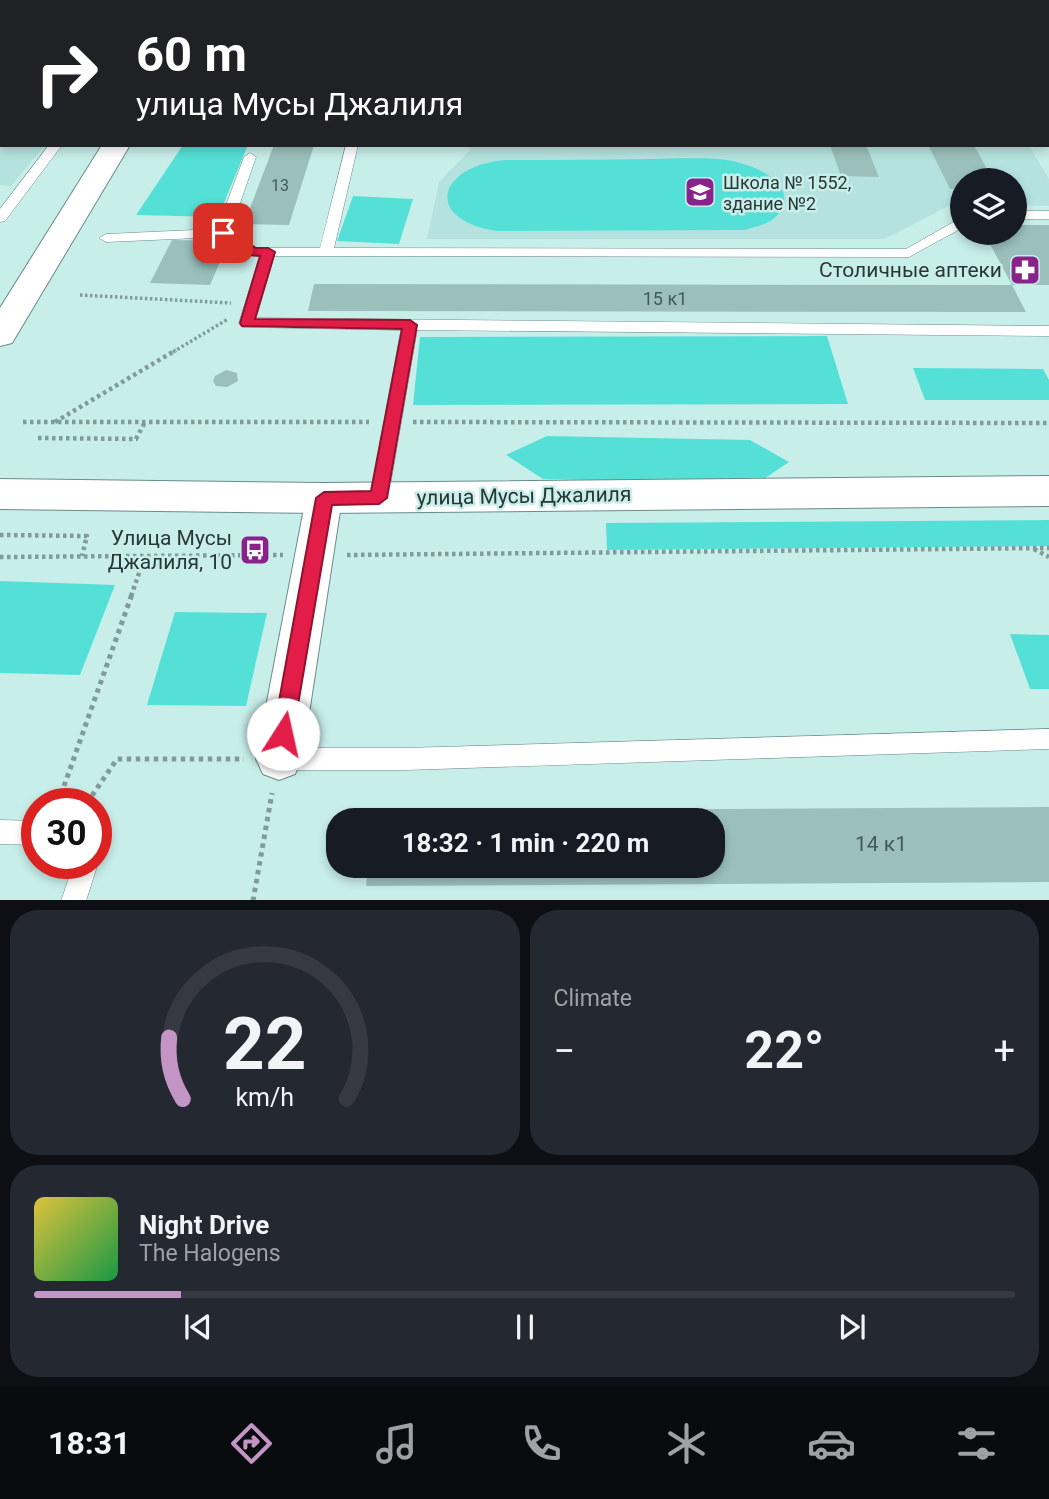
<!DOCTYPE html>
<meta charset="utf-8">
<style>
body{margin:0;font-family:Roboto,sans-serif;background:#242831;color:#f1f3f6;height:100vh;display:flex;flex-direction:column;font-size:26px;white-space:nowrap}
*{box-sizing:border-box;margin:0}
p{font-size:23px;color:#9ea1a6}
.icon{flex:none;width:38px;height:38px;fill:none;stroke:currentColor;stroke-width:2;stroke-linecap:round;stroke-linejoin:round}
.map{position:relative;height:900px;overflow:hidden}
.details{display:flex;flex-direction:column;gap:10px;padding:10px;background:#0d0f14;flex:1}
.details>*{flex:none}
.hud{position:absolute;left:0px;top:0px;width:1050px;height:147px;box-shadow:0 4px 10px #0003;background:#202124;color:#fff;overflow:hidden}
.fabs{position:absolute;left:950px;top:168px;display:grid;gap:14px}
.fabs a{display:grid;place-items:center;width:77px;height:77px;border-radius:50%;background:#171b24;box-shadow:0 4px 10px #0003;font-size:35px}
.speed{position:absolute;left:21px;top:788px;display:flex;gap:14px;font-size:35px;font-weight:700;text-align:center}
.speed>*{display:grid;place-content:center;width:91px;height:91px;border-radius:50%;background:#171b24;box-shadow:0 4px 10px #0003;line-height:1}
.speed .limit{border:10px solid #d22;background:#fff;color:#111}
.pin{position:absolute;display:grid;place-items:center;width:60px;height:60px;color:#fff;margin:-30px;border-radius:14px;box-shadow:0 4px 10px #0006}
.me{position:absolute;width:77px;margin:-38px;rotate:10deg;stroke-linejoin:round;filter:drop-shadow(0 0 5px #0008)}
.turn{display:flex;align-items:center;gap:24px;height:147px;padding:0 21px;font-size:32px}
.turn .icon{width:91px;height:91px;stroke-width:2.5}
.turn b{display:block;font-size:49px;line-height:60px}
.big{font-size:52px;font-weight:700;line-height:1.1}
.details .card{flex:1;display:flex;flex-direction:column;justify-content:center;gap:10px;min-width:0;padding:0 24px;border-radius:28px;background:#242831}
.details .dial{align-items:center;gap:0}
.dial svg{height:182px;overflow:visible;fill:none;stroke:#363941;stroke-width:7;stroke-linecap:round;text-anchor:middle}
.dial text{fill:#f1f3f6;stroke:none}
.song{display:flex;align-items:center;gap:21px}
.cover{width:84px;height:84px;border-radius:10px;background:linear-gradient(135deg,hsl(50 70% 55%),hsl(140 70% 35%))}
.played{height:7px;border-radius:4px;background:linear-gradient(90deg,#c295c5 15%,#363941 15%)}
.keys{display:flex;justify-content:space-around;direction:ltr}
.heat{display:flex;justify-content:space-between;align-items:center;font-size:38px;direction:ltr}
.details .tiles{flex:1;display:grid;gap:10px;grid-template-columns:1fr 1fr}
.card:last-child{grid-column:span 2}
.trip{position:absolute;left:326px;top:808px;width:399px;height:70px;border-radius:28px;background:#171b24;box-shadow:0 4px 10px #0003;font-weight:700;line-height:70px;text-align:center}
.tabs{display:flex;height:112px;justify-content:space-around;align-items:center;background:#090b0e;color:#9ea1a6}
.tabs .icon{width:49px;height:49px}
.tabs .active{color:#c295c5}
.tabs b{font-size:32px;color:#f1f3f6}
.map>svg:first-child{display:block}
</style>
<div class="map">
<svg width="1049" height="901" viewBox="0 0 1049 901">
<rect width="100%" height="100%" fill="#c8eeea"/>
<path fill="#b4e3df" d="M 534,0 L 896,0 L 897,2 L 533,2 Z
M 0,31 L 2,145 L 45,145 L 11,186 L 0,185 Z
M 465,145 L 1029,145 L 1049,179 L 1049,206 L 1015,205 L 1015,180 L 962,180 L 962,203 L 954,203 L 885,239 L 427,239 L 439,182 L 471,149 Z"/>
<path fill="#55e0d7" d="M 183,145 L 248,145 L 218,217 L 136,215 Z
M 505,160 C 553,160 602,160 651,159 C 676,159 702,157 726,160 C 747,162 798,181 781,210 C 774,223 759,226 745,230 L 497,231 C 423,220 437,166 505,160 Z
M 353,196 L 413,199 L 399,244 L 337,241 Z
M 827,336 L 848,404 L 413,405 L 420,337 Z
M 913,368 L 1043,369 L 1049,380 L 1049,400 L 925,400 Z
M 547,436 L 750,440 L 789,462 L 758,483 L 543,479 L 506,455 Z
M 1049,520 L 1049,546 L 607,550 L 606,523 Z
M 0,581 L 115,585 L 80,675 L 0,673 Z
M 175,612 L 267,613 L 246,706 L 147,705 Z
M 1010,634 L 1049,635 L 1049,689 L 1030,689 Z"/>
<path fill="#9bc0bc" d="M 274,145 L 314,145 L 289,225 L 244,224 Z
M 830,145 L 866,145 L 879,177 L 841,176 Z
M 928,145 L 974,145 L 993,180 L 962,180 L 962,189 L 950,189 Z
M 1015,225 L 1049,225 L 1049,285 L 1012,285 L 984,233 L 1015,233 Z
M 172,240 L 229,241 L 210,285 L 150,283 Z
M 314,284 L 1012,285 L 1026,312 L 308,311 Z
M 226,370 L 237,373 L 238,381 L 227,387 L 216,386 L 213,381 L 215,376 Z
M 1049,807 L 1049,882 L 366,886 L 368,866 L 712,866 L 712,821 L 373,821 L 374,811 Z"/>
<g fill="none" stroke-linecap="round" stroke-linejoin="round">
<g stroke="#698c89" stroke-width="1">
<path id="lane" d="M 160,0 L 170,0 L 159,2 Z
M 347,0 L 358,0 L 346,2 Z
M 431,0 L 442,0 L 430,2 Z
M 927,0 L 938,0 L 939,2 L 928,2 Z
M 1003,0 L 1014,0 L 1015,2 L 1004,2 Z
M 0,18 L 2,18 L 2,24 L 0,24 Z
M 1048,46 L 1049,46 L 1049,53 L 1048,53 Z
M 1048,72 L 1049,72 L 1049,78 L 1048,78 Z
M 1048,98 L 1049,98 L 1049,106 L 1048,106 Z
M 49,145 L 62,145 L 5,221 L 0,222 L 0,209 Z
M 346,145 L 358,145 L 334,248 L 906,249 L 957,220 L 962,219 L 962,228 L 909,257 L 274,256 L 256,318 L 1049,326 L 1049,336 L 417,330 L 388,498 L 385,503 L 373,503 L 370,498 L 401,330 L 242,327 L 239,323 L 260,256 L 248,255 L 220,237 L 106,242 L 99,238 L 106,234 L 217,229 L 244,157 L 250,153 L 256,157 L 230,232 L 256,248 L 320,248 Z
M 1015,211 L 1049,211 L 1049,219 L 1015,219 Z
M 1049,729 L 1049,749 L 406,770 L 279,770 L 271,767 L 268,759 L 271,751 L 279,748 L 406,748 Z
M 0,820 L 37,821 L 37,845 L 0,844 Z
M 96,858 L 98,863 L 86,901 L 61,901 L 74,863 L 96,863 Z"/>
</g>
<g stroke="#698c89" stroke-width="2">
<path id="street" d="M 324,484 L 337,488 L 342,498 L 302,759 L 295,774 L 279,780 L 263,774 L 256,759 L 306,498 L 311,488 Z"/>
</g>
<g stroke="#698c89" stroke-width="2">
<path id="secondary" d="M 198,0 L 220,0 L 197,2 Z
M 102,145 L 130,145 L 12,343 L 0,346 L 0,308 Z
M 1049,476 L 1049,506 L 324,513 L 0,509 L 0,479 L 324,483 Z"/>
</g>
<path stroke="#809c99" stroke-width="3.5" stroke-dasharray="2.5 2.5" stroke-linecap="butt" d="M 80,295 L 231,303
M 173,352 L 228,319"/>
<path stroke="#809c99" stroke-width="4.5" stroke-dasharray="3.5 3.5" stroke-linecap="butt" d="M 23,422 L 369,422
M 55,422 L 176,350
M 413,422 L 1049,423
M 38,438 L 136,439 L 145,422
M 0,535 L 87,536 L 82,556
M 1034,549 L 1049,557
M 347,555 L 1049,548
M 0,557 L 283,555
M 131,596 L 145,556"/>
<path stroke="#809c99" stroke-width="5" stroke-dasharray="4.5 4.5" stroke-linecap="butt" d="M 58,803 L 132,594
M 87,803 L 117,759 L 244,759
M 253,901 L 272,793"/>
<use href="#lane" fill="#fff" fill-rule="evenodd"/>
<use href="#street" fill="#fff" fill-rule="evenodd"/>
<use href="#secondary" fill="#fff" fill-rule="evenodd"/>
</g>
<path fill="#e11d48" stroke="#92132f" stroke-width="2" d="M 223,229 L 256,248 L 268,248 L 275,252 L 255,319 L 410,320 L 417,325 L 387,498 L 379,504 L 332,505 L 293,734 L 290,740 L 283,743 L 276,740 L 273,734 L 316,498 L 324,492 L 371,491 L 402,329 L 242,326 L 240,323 L 260,256 L 248,255 L 218,236 L 218,230 Z"/>
<defs>
<g id="school-square" transform="scale(1.575)"><rect x="-9" y="-9" width="18" height="18" rx="4" fill="#89228a" stroke="#c8eeea"/><path d="M0-5L7-2L0 1L-7-2ZM-4 1L0 2.5L4 1V4Q0 6-4 4Z" fill="#fff"/></g>
<g id="pharmacy-square" transform="scale(1.575)"><rect x="-9" y="-9" width="18" height="18" rx="4" fill="#89228a" stroke="#c8eeea"/><path d="M-2-6h4v4h4v4h-4v4h-4v-4h-4v-4h4Z" fill="#fff"/></g>
<g id="bus-square" transform="scale(1.575)"><rect x="-9" y="-9" width="18" height="18" rx="4" fill="#89228a" stroke="#c8eeea"/><path d="M-5-6H5V4H4V6H2V4H-2V6H-4V4H-5ZM-3.5-4V0h7V-4ZM-3.5 1.2v1.5H-2V1.2ZM2 1.2v1.5H3.5V1.2Z" fill="#fff"/></g>
</defs>
<g fill-rule="evenodd">
<use href="#school-square" x="700" y="192"/>
<use href="#pharmacy-square" x="1025" y="270"/>
<use href="#bus-square" x="255" y="550"/>
</g>
<g text-anchor="middle" dominant-baseline="central" stroke-width="5" stroke-linejoin="round" paint-order="stroke">
<g font-size="16" fill="#465958">
<text x="280" y="185">13</text>
</g>
<g font-size="18" fill="#293736" stroke="#c8eeea" text-anchor="start">
<text x="723" y="182">Школа № 1552,<tspan x="723" dy="21">здание №2</tspan></text>
</g>
<g font-size="18" fill="#465958">
<text x="665" y="298">15 к1</text>
</g>
<g font-size="21" fill="#293736" stroke="#c8eeea" text-anchor="end">
<text x="1002" y="270">Столичные аптеки</text>
<text x="232" y="538">Улица Мусы<tspan x="232" dy="24">Джалиля, 10</tspan></text>
</g>
<g font-size="21" fill="#293736" stroke="#c8eeea">
<text transform="translate(524 496) rotate(-1)">улица Мусы Джалиля</text>
</g>
<g font-size="21" fill="#465958">
<text x="881" y="844">14 к1</text>
</g>
</g>
</svg>
<div class="fabs">
<a><svg class="icon" aria-label="layers" viewBox="0 0 24 24"><path d="M12 4l9 5-9 5-9-5zM3 14l9 5 9-5"/></svg></a>
</div>
<div class="speed"><div class="limit">30</div></div>
<div class="pin" style="left:223px;top:233px;background:#d93025"><svg class="icon" aria-label="arrive" viewBox="0 0 24 24"><path d="M6 21V4h12l-3 4 3 4H6"/></svg></div>
<svg class="me" style="left:283px;top:734px" viewBox="-20 -20 40 40"><circle r="19" fill="#fff"/><path d="M0-13L10 11 0 6-10 11z" fill="#e11d48"/></svg>
<div class="trip">18:32 · 1 min · 220 m</div>
<div class="hud">
<div class="turn"><svg class="icon" aria-label="right" viewBox="0 0 24 24"><path d="M7 20v-9h11M14 6l5 5-5 5"/></svg><div><b>60 m</b>улица Мусы Джалиля</div></div>
</div>
</div>
<section class="details">
<div class="tiles">
<div class="card dial"><svg viewBox="0 0 100 80">
<path d="M14 69A42 42 0 1 1 86 69"/>
<path d="M14 69A42 42 0 0 1 8 42" stroke="#c295c5"/>
<text x="50" y="56" font-size="32" font-weight="700">22</text>
<text x="50" y="72" font-size="11">km/h</text>
</svg></div>
<div class="card"><p>Climate</p>
<div class="heat"><a>−</a><b class="big">22°</b><a>+</a></div>
</div>
<div class="card">
<div class="song"><i class="cover"></i><div><b>Night Drive</b><p>The Halogens</p></div></div>
<div class="played"></div>
<div class="keys"><svg class="icon" aria-label="previous" viewBox="0 0 24 24"><path d="M18 5L8 12l10 7zM5 5v14"/></svg><svg class="icon" aria-label="pause" viewBox="0 0 24 24"><path d="M8 5v14M16 5v14"/></svg><svg class="icon" aria-label="next" viewBox="0 0 24 24"><path d="M6 5l10 7-10 7zM19 5v14"/></svg></div>
</div>
</div>
</section>
<nav class="tabs">
<b>18:31</b>
<svg class="icon active" aria-label="directions" viewBox="0 0 24 24"><path d="M12 3l9 9-9 9-9-9zM9 14v-3h6M13 9l2 2-2 2"/></svg>
<svg class="icon" aria-label="music" viewBox="0 0 24 24"><path d="M9 18V5l10-2v13"/><circle cx="6" cy="18" r="3"/><circle cx="16" cy="16" r="3"/></svg>
<svg class="icon" aria-label="phone" viewBox="0 0 24 24"><path d="M5 4h4l2 5-3 2q2 4 5 5l2-3 5 2v4C11 20 4 13 5 4z"/></svg>
<svg class="icon" aria-label="climate" viewBox="0 0 24 24"><path d="M12 3v18M4 7l16 10M4 17L20 7"/></svg>
<svg class="icon" aria-label="car" viewBox="0 0 24 24"><path d="M5 17H2v-5l4-1 3-4h7l3 4 3 1v5h-3M9 17h6M6 11h13"/><circle cx="7" cy="17" r="2"/><circle cx="17" cy="17" r="2"/></svg>
<svg class="icon" aria-label="filters" viewBox="0 0 24 24"><path d="M4 7h16M4 17h16"/><circle cx="9" cy="7" r="2"/><circle cx="15" cy="17" r="2"/></svg>
</nav>
